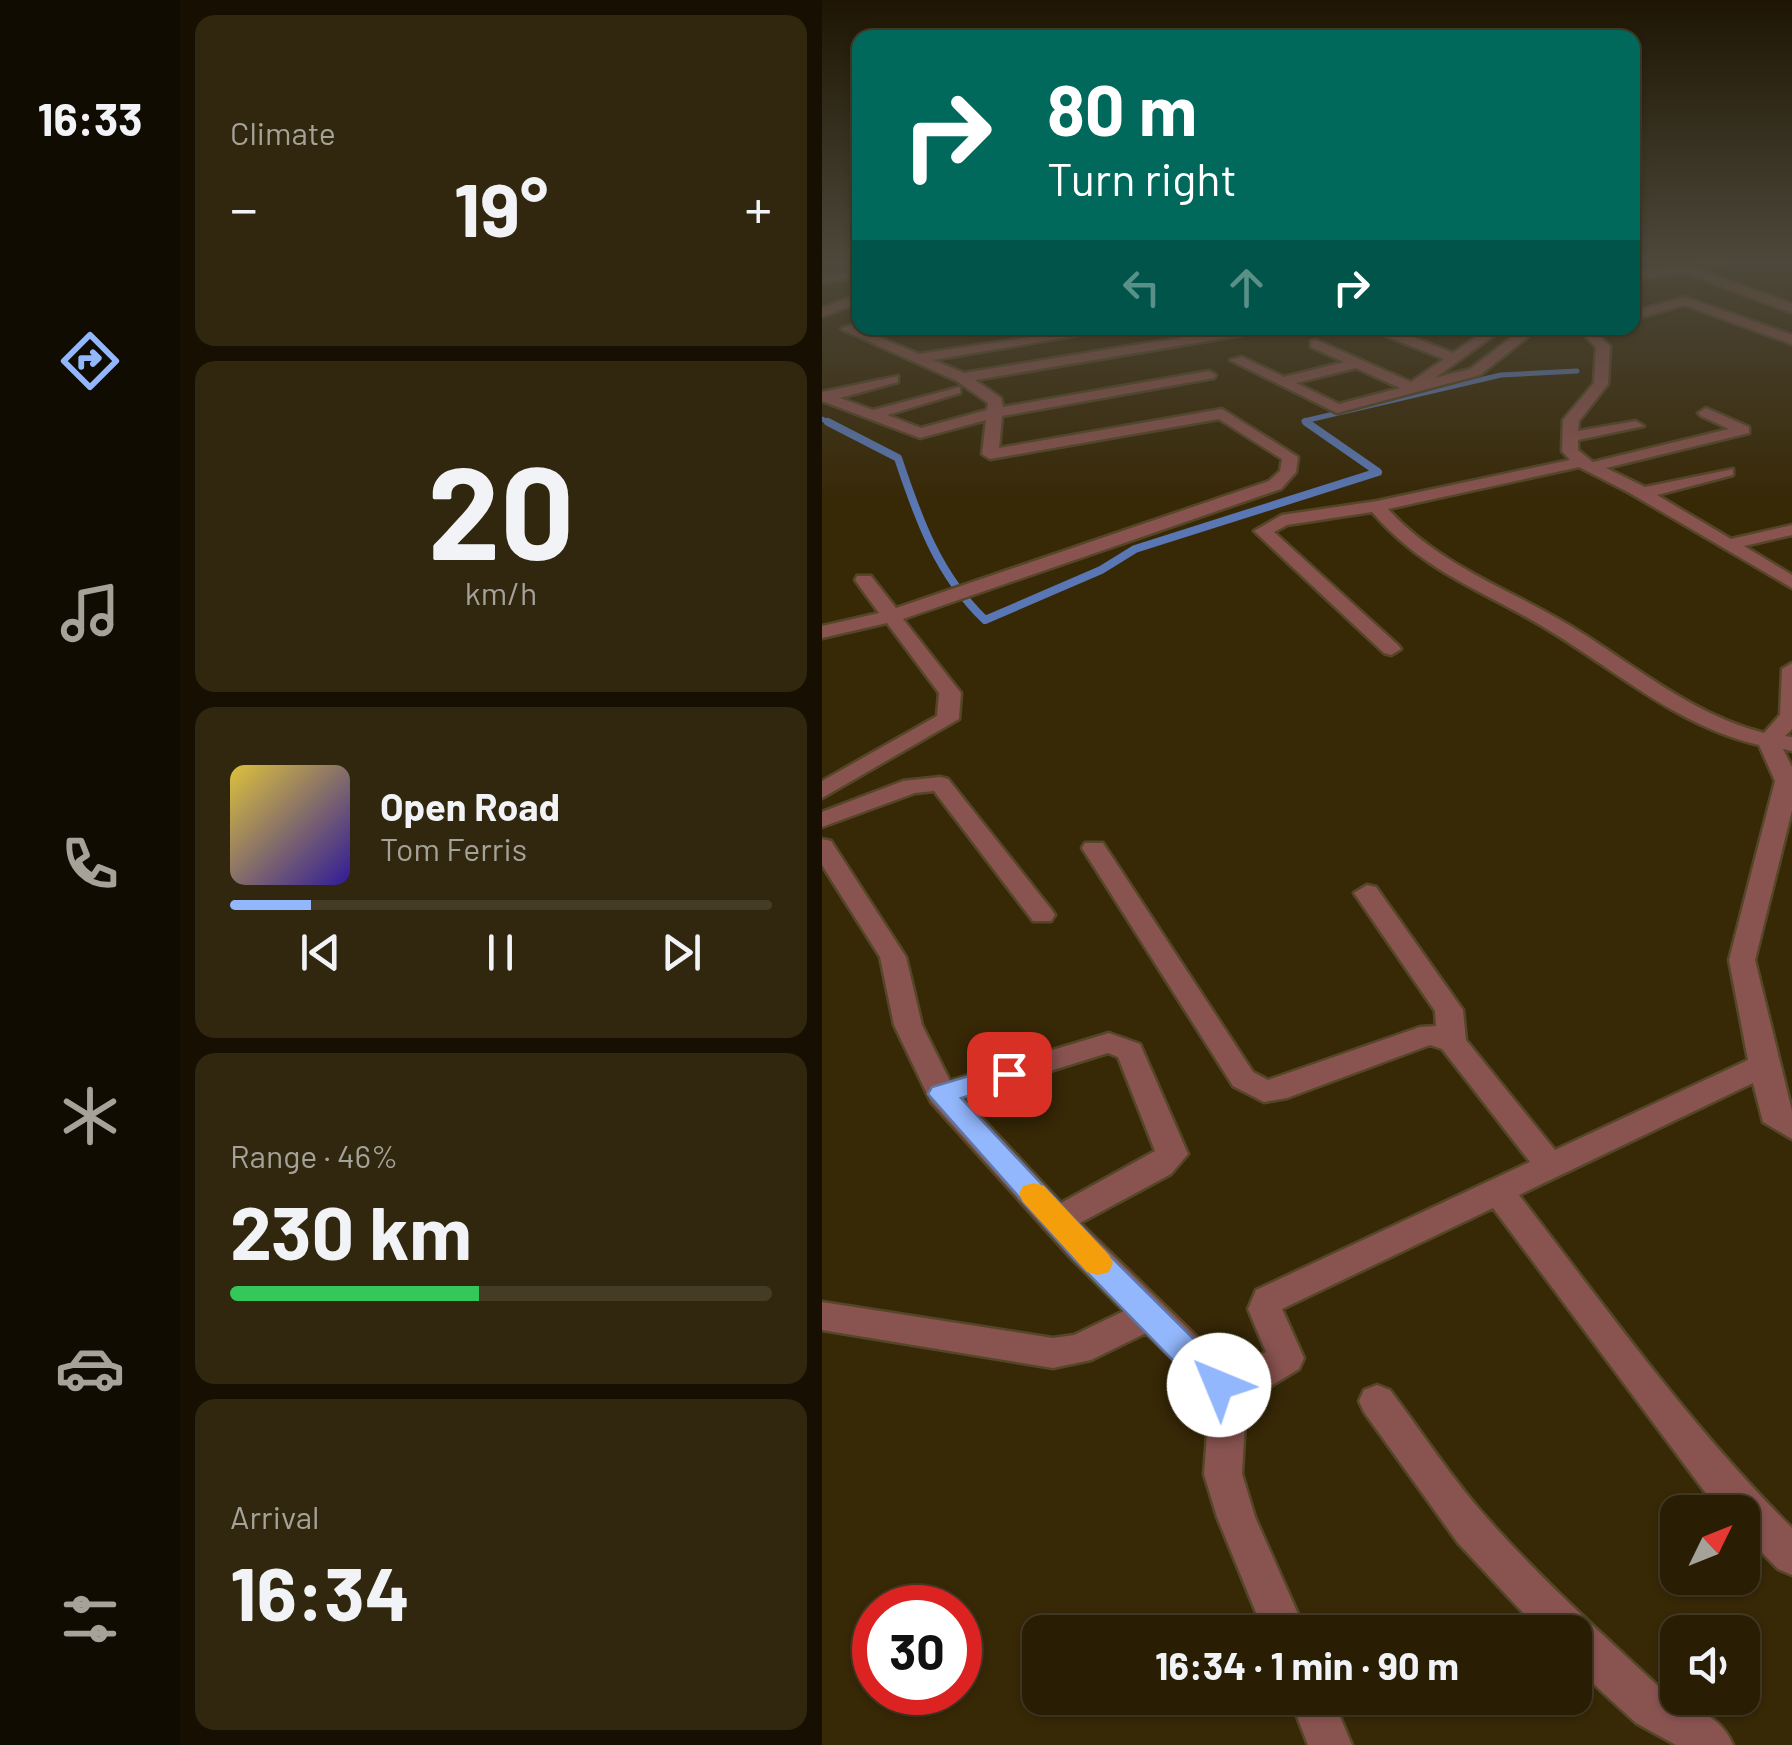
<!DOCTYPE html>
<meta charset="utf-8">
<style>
body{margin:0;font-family:Barlow,sans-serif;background:#31270e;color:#f1f3f6;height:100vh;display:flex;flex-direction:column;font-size:38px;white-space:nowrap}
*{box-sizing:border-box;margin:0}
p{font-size:32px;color:#a5a29a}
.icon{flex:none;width:55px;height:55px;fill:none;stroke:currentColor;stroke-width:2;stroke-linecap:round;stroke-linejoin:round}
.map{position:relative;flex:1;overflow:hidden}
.side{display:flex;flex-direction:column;gap:15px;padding:15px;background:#171002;width:642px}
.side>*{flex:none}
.hud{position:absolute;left:30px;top:30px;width:788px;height:305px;border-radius:20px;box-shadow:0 2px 8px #0004,0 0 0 2px #453c26;background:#00695c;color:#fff;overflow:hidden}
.needle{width:65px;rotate:47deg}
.buttons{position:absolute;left:838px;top:1495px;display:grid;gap:20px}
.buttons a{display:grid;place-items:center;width:100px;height:100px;border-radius:20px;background:#291e04;box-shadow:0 2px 8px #0004,0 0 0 2px #453c26;font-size:50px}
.speed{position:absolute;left:30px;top:1585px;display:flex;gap:20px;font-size:50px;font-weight:700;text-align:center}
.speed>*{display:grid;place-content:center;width:130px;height:130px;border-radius:50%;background:#291e04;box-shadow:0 2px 8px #0004,0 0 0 2px #453c26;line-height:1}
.speed .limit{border:15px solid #d22;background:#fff;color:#111}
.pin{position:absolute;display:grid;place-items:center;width:85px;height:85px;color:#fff;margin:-42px;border-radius:20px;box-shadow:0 5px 15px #0006}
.me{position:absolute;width:110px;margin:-55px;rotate:315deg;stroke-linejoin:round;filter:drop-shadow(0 0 8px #0008)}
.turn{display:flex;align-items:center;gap:35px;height:210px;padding:0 30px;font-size:45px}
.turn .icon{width:130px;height:130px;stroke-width:2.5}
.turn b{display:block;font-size:70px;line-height:85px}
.lanes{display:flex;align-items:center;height:95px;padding:0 30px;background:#0003;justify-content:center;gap:50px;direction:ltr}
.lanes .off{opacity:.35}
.big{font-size:75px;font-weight:700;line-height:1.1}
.side .tile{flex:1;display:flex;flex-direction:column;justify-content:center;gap:15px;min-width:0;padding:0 35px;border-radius:20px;background:#31270e}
.side .dial{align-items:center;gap:0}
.dial b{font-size:130px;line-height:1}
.song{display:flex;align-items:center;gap:30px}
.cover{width:120px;height:120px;border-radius:15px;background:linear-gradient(135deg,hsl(50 70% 55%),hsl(250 70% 35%))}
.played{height:10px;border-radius:5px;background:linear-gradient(90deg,#93b7fd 15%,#453c26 15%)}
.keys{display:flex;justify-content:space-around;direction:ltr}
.heat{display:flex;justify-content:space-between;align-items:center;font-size:55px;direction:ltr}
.charge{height:15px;border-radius:8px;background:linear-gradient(90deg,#34c759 46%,#453c26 0)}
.trip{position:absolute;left:200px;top:1615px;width:570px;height:100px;border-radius:20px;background:#291e04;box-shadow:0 2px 8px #0004,0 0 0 2px #453c26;font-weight:700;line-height:100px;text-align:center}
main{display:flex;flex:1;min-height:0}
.menu{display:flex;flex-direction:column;width:180px;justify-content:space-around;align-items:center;background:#100c02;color:#a5a29a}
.menu .icon{width:70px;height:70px}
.menu .selected{color:#93b7fd}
.menu b{font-size:45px;color:#f1f3f6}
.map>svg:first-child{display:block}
</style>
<main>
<nav class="menu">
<b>16:33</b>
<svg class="icon selected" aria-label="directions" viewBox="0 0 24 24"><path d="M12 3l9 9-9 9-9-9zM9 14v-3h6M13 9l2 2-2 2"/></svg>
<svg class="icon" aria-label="music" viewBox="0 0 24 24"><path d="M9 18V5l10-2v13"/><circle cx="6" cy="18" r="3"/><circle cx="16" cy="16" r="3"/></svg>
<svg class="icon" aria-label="phone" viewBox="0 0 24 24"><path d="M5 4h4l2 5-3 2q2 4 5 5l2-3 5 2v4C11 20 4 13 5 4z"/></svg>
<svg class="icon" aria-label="climate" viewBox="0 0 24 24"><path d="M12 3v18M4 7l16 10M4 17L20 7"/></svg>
<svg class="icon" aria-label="car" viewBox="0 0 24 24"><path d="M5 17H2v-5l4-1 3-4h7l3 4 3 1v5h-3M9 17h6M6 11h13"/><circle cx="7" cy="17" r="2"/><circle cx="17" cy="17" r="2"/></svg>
<svg class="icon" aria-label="filters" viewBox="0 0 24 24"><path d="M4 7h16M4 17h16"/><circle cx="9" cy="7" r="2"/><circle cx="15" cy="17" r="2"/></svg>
</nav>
<section class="side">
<div class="tile"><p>Climate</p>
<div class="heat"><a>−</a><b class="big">19°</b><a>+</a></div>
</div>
<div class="tile dial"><b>20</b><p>km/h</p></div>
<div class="tile">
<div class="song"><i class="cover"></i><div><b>Open Road</b><p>Tom Ferris</p></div></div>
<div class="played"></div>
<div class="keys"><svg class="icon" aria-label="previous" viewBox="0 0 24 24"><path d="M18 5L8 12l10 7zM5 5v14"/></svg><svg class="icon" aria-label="pause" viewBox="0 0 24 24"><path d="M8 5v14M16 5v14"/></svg><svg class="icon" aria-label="next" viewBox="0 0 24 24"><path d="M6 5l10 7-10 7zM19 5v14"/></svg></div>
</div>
<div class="tile"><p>Range · 46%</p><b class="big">230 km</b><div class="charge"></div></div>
<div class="tile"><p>Arrival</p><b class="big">16:34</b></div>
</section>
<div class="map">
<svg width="970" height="1745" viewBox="0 0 970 1745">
<rect width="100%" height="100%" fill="#372806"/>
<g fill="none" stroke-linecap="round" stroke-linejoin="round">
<path stroke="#5977b4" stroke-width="5" d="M 0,419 L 11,425
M 487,425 L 482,421 L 679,375 L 755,371"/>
<path stroke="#5977b4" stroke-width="8" d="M 6,422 L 76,458 C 96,518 116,575 163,620 L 279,570 L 313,549 L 556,472 L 484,422"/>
<g stroke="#544627" stroke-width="5">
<path id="minor" d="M 889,260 L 918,260 L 876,269 L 970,304 L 970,313 L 861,272 L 810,280 L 810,272 Z
M 24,273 L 24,279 L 0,283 L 0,275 Z
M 38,294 L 38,303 L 0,317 L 0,308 Z
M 863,297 L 970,335 L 970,344 L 862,305 L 810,320 L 810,312 Z
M 38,321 L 38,328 L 43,328 L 38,329 L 97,354 L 269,328 L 298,328 L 111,360 L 142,373 L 418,328 L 445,328 L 439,332 L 153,380 L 179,398 L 181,407 L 387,371 L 394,375 L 392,378 L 180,416 L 177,448 L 400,409 L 476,457 L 474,472 L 459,489 L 81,619 L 139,693 L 137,719 L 0,798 L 0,781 L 115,716 L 117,693 L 65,623 L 0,638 L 0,626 L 57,613 L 33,580 L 35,576 L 49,576 L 74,608 L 447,481 L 458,471 L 460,459 L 397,419 L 168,459 L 160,454 L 164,420 L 98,438 L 0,401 L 0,392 L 76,376 L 76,382 L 18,398 L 51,410 L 138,387 L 138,393 L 65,415 L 99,428 L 165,410 L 166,403 L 135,381 L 19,329 Z
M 667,328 L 682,328 L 613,378 L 648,369 L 702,328 L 717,328 L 658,375 L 515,413 L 408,360 L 420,357 L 462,377 L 522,362 L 489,347 L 489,341 L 494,340 L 589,382 L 622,359 L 561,335 L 561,329 L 571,329 L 631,353 ZM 534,368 L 578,388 L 517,404 L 474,383 Z
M 755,328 L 768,328 L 788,346 L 786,384 L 757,421 L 756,431 L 814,421 L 822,426 L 756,440 L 756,450 L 771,462 L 907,429 L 879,416 L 876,413 L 884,408 L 927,427 L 927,433 L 784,468 L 823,487 L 911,469 L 911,475 L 835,495 L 909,539 L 970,525 L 970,535 L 922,546 L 970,575 L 970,588 L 806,492 L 757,467 L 566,509 C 617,565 683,587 747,625 C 810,663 868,714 942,733 L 958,715 L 960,669 L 970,663 L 970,729 L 963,736 L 970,737 L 970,751 L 961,749 L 970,767 L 970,810 L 933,960 L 970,1111 L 970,1139 L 941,1122 L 931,1083 L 697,1195 C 785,1309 868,1426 970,1528 L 970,1575 L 956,1569 L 920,1532 L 920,1512 L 902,1512 L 883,1492 L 671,1208 L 460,1309 L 482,1358 L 477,1369 L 424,1401 L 420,1474 L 433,1517 L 484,1632 L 442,1632 L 395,1517 L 382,1474 L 388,1396 L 324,1333 L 269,1360 L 231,1368 L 0,1330 L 0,1302 L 231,1338 L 252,1335 L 302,1311 L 250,1259 L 109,1102 L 72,1025 L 58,957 L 0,865 L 0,839 L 9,841 L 84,957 L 100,1025 L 128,1081 L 287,1033 L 318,1044 L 366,1154 L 349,1174 L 258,1223 L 411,1372 L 444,1352 L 426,1309 L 434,1290 L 708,1162 L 620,1049 L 608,1045 L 465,1098 L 442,1102 L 411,1086 L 260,848 L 263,843 L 281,843 L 431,1072 L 446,1080 L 598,1027 L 614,1026 L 613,1011 L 532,893 L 545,885 L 554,887 L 641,1010 L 644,1040 L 733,1150 L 926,1060 L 907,960 L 953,781 L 937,745 C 857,727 796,672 728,631 C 660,589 605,575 550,512 L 465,525 L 452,532 L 576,645 L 579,649 L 569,655 L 562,653 L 432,531 L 460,515 L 555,501 L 748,460 L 740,451 L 741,420 L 772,383 L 774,347 ZM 286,1053 L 296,1057 L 333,1151 L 239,1203 L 141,1098 Z
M 118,777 L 126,779 L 229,909 L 233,915 L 229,921 L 211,921 L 112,791 L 93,793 L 0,827 L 0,812 L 81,781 Z
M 555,1385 L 568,1390 C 600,1432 630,1479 665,1518 C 718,1578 777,1631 835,1685 C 861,1708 897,1710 911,1745 L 854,1745 L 814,1723 L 752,1666 L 752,1632 L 719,1632 L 636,1543 L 542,1412 L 537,1401 L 542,1390 Z
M 468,1698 L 510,1698 L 530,1745 L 486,1745 Z"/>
</g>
<use href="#minor" fill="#895350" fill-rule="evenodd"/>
</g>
<linearGradient id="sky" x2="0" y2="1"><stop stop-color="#1e1603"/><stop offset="0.52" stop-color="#4d483b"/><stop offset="1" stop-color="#4d483b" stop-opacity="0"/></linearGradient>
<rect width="970" height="504" fill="url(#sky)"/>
<path fill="#93b7fd" stroke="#6077a4" stroke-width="2.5" d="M 187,1064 L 196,1067 L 200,1074 L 196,1080 L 139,1098 L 273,1241 L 408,1375 L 413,1385 L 408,1395 L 397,1399 L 385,1395 L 251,1258 L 106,1094 L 110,1087 Z"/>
<path fill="#f59e0b" d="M 212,1183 L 222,1186 L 287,1255 L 291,1263 L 287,1272 L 276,1275 L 265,1272 L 201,1202 L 197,1194 L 201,1186 Z"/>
</svg>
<div class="buttons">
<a><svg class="needle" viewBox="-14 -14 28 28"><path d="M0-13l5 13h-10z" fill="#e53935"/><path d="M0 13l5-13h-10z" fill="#a5a29a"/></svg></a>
<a><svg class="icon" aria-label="sound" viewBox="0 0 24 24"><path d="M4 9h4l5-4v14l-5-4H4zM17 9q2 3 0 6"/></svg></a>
</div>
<div class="speed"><div class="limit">30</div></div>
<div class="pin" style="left:187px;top:1074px;background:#d93025"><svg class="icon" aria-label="arrive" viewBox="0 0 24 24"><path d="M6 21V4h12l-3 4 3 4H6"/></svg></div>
<svg class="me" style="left:397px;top:1385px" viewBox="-20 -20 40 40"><circle r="19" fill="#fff"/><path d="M0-13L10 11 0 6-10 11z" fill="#93b7fd"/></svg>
<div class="trip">16:34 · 1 min · 90 m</div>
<div class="hud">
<div class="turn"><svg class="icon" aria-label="right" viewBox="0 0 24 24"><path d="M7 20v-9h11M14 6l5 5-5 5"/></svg><div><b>80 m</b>Turn right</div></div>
<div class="lanes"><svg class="icon off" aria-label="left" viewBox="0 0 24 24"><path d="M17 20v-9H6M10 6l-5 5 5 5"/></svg><svg class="icon off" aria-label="ahead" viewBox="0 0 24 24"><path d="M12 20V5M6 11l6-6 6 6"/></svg><svg class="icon" aria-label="right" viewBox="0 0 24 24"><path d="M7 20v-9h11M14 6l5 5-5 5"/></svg></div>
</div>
</div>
</main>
